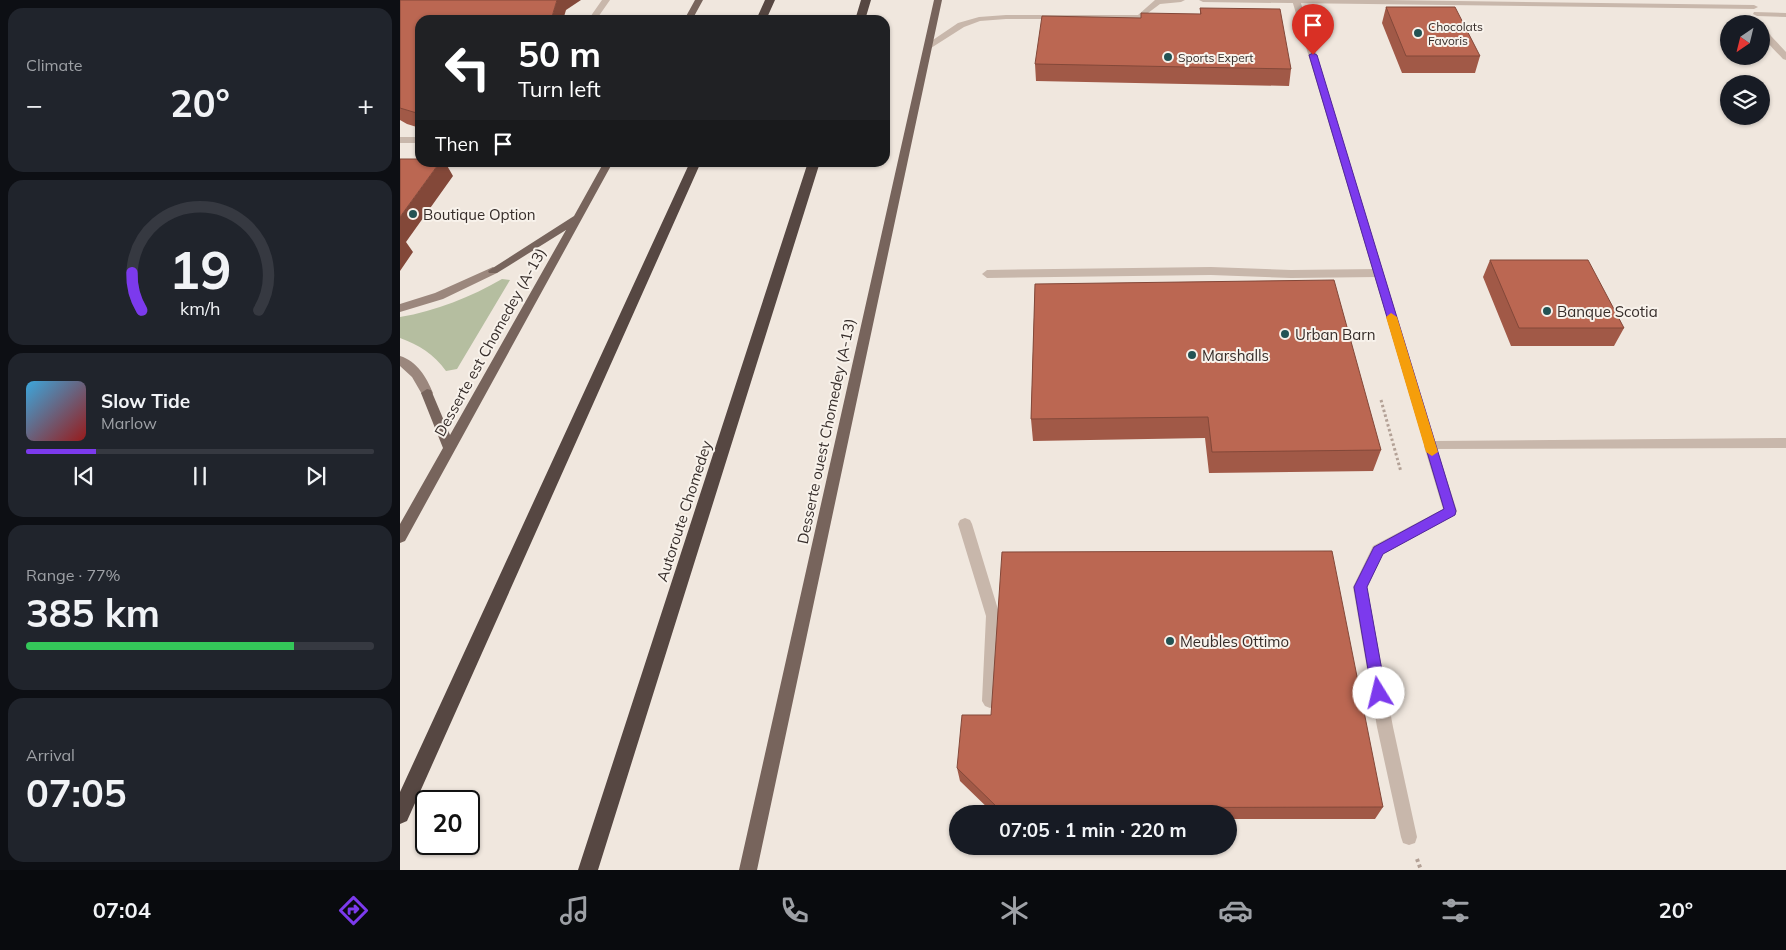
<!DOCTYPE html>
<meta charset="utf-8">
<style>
body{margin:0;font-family:Mulish,sans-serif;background:#20242c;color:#f1f3f6;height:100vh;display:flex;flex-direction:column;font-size:19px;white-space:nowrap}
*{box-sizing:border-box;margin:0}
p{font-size:16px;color:#9ea1a6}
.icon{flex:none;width:28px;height:28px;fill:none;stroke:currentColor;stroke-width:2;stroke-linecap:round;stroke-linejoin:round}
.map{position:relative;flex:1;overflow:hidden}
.details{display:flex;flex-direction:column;gap:8px;padding:8px;background:#0d0f14;width:400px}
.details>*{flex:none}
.banner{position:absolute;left:15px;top:15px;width:475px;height:152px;border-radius:15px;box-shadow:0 1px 4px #0004;background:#202124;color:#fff;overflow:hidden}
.needle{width:32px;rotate:215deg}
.controls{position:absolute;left:1320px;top:15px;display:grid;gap:10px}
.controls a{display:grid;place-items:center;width:50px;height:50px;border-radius:50%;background:#171b24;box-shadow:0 1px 4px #0004;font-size:25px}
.speed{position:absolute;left:15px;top:790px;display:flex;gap:10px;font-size:25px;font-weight:700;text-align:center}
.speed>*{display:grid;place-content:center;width:65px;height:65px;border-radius:50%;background:#171b24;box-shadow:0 1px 4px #0004;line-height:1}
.speed .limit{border:2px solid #111;border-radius:8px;background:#fff;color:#111}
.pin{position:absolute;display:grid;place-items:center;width:42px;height:42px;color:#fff;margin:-51px -21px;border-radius:50% 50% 50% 0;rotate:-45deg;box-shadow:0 0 5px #0007}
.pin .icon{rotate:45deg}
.me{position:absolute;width:55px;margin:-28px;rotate:351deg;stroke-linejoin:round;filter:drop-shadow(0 0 4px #0008)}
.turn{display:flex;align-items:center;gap:18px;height:105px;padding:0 20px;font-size:22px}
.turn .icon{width:65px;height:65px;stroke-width:2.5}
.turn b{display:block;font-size:35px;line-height:42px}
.then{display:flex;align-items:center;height:48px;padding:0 20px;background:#0003;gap:10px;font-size:19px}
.big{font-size:38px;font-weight:700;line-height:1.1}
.details .widget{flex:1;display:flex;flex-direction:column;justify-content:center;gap:8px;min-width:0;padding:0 18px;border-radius:15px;background:#20242c}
.details .dial{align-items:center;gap:0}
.dial svg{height:130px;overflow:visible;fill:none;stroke:#363941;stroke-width:7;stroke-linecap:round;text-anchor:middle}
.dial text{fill:#f1f3f6;stroke:none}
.song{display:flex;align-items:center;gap:15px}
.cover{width:60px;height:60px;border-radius:8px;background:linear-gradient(135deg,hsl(200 70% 55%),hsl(0 70% 35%))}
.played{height:5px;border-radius:2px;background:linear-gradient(90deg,#7c3aed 20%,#363941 20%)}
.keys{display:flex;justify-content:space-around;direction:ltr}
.heat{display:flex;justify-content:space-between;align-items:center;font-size:28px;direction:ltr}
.charge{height:8px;border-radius:4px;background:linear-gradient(90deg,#34c759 77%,#363941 0)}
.trip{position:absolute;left:549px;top:805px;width:288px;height:50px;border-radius:25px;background:#171b24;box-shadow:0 1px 4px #0004;font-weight:700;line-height:50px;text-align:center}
.tabs{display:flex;height:80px;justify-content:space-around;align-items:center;background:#090b0e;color:#9ea1a6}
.tabs .icon{width:35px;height:35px}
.tabs .active{color:#7c3aed}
.tabs b{font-size:22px;color:#f1f3f6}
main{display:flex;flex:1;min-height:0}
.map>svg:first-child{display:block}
</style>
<main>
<section class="details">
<div class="widget"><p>Climate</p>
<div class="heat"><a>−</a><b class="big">20°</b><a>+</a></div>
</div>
<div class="widget dial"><svg viewBox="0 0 100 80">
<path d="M14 69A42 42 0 1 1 86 69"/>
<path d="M14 69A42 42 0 0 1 8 46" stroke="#7c3aed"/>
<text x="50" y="56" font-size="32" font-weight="700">19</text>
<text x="50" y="72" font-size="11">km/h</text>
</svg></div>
<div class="widget">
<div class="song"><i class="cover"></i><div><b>Slow Tide</b><p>Marlow</p></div></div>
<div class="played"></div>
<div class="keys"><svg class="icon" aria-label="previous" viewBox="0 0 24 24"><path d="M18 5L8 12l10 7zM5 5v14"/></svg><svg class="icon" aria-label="pause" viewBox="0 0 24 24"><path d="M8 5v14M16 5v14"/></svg><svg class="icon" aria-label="next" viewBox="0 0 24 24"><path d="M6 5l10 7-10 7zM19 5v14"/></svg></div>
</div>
<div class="widget"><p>Range · 77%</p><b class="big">385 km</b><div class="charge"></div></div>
<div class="widget"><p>Arrival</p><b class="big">07:05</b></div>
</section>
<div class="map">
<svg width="1386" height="870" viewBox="0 0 1386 870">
<rect width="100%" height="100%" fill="#f0e7de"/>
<path fill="#b5bea0" d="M 102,279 L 110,280 L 57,369 L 46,371 C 34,354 19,345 0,338 L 0,317 C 36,311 71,297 102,279 Z"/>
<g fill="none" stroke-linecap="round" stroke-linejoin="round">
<path stroke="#b3a196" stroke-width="3" stroke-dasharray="2.5 2.5" stroke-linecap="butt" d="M 981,400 L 1001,472"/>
<path stroke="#b3a196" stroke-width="4" stroke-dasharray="3 3" stroke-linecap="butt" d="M 1017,859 L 1021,870"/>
<path fill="#c8b7ab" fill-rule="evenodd" d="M 202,0 L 210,0 L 196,20 L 188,20 Z
M 755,0 L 785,0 L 781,2 L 760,4 L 740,19 L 606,19 L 580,21 L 564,27 L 531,48 L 524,46 L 558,23 L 579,17 L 606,15 L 738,15 Z
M 799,0 L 986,0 L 1354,5 L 1358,7 L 1354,9 L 803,2 Z
M 1354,12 L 1386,13 L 1386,17 L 1357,16 L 1353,14 Z
M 1358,23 L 1364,23 L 1371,36 L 1386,52 L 1386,60 L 1383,59 C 1373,48 1361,39 1361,24 Z
M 0,137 L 20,137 L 20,143 L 0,143 Z
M 811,267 L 891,270 L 978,269 L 983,273 L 978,277 L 891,278 L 811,275 L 587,278 L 582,274 L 587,270 Z
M 1030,441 L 1034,443 L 1036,446 L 1057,511 L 1055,515 L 983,554 L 967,587 L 993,727 L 1017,837 L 1015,843 L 1009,845 L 1003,843 L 1001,837 L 977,727 L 953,587 L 973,546 L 1043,509 L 1024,446 L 1026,443 Z
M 565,518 L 570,520 L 572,524 L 600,616 L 598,701 L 595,706 L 590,708 L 585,706 L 582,701 L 586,616 L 558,524 L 560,520 Z"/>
<path fill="#c8b7ab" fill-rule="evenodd" d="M 892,0 L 900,0 L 1035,441 L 1386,438 L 1386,448 L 1026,449 Z"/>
<path fill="#9b877d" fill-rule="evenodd" d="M 93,267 L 98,271 L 97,273 L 43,299 L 0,312 L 0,304 L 35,293 Z
M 0,356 C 17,361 27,378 33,393 L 31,396 L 23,396 L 12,377 L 0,366 Z"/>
<path fill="#77645c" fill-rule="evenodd" d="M 295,0 L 303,0 L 292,20 L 284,20 Z
M 534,0 L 542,0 L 357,870 L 339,870 Z
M 204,162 L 213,162 L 5,541 L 0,543 L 0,524 L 43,448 L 21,393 L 27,389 L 31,390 L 50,435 L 166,230 L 97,273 L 89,273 L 88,271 L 174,216 Z"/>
<path fill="#564742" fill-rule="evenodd" d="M 365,0 L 375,0 L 366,20 L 356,20 Z
M 461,0 L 471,0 L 465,20 L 455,20 Z
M 290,162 L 301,162 L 7,821 L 0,824 L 0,792 Z
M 408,162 L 420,162 L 198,870 L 178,870 Z"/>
</g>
<path fill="#a15947" d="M 0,0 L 166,10 L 20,20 L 20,128 L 7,124 L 0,120 Z
M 986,7 L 1080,56 L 1075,73 L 1002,73 L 982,23 Z
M 800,8 L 891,69 L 889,86 L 636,81 L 635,64 L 741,18 L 800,14 Z
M 1090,260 L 1224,328 L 1214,346 L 1111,346 L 1083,277 Z
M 635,284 L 981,450 L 973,471 L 809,473 L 805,438 L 633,441 L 631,419 Z
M 557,768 L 983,807 L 975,819 L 828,819 L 828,814 L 594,814 L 560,781 Z"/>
<path fill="#834839" d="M 157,0 L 181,0 L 166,10 L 163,20 L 151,20 Z
M 40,162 L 45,162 L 53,176 L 6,242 L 13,252 L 0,271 L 0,217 Z"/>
<path fill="#bb6752" stroke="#834839" d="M 0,0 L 157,0 L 151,20 L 20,20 L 20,114 L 0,108 Z
M 986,7 L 1055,7 L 1080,56 L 1006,56 Z
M 800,8 L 880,9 L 891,69 L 635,64 L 642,16 L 741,18 L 741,13 L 801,14 Z
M 0,159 L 20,159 L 20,162 L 40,162 L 0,217 Z
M 1090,260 L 1188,260 L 1224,328 L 1119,328 Z
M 934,280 L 981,450 L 812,452 L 808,417 L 631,419 L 635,284 Z
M 932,551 L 983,807 L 598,808 L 557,768 L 562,715 L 591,715 L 602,552 Z"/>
<path fill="#7c3aed" stroke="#51269a" d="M 913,53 L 917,55 L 1056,511 L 1055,515 L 983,554 L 967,587 L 986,693 L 984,697 L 979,699 L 974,697 L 972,693 L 954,587 L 974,547 L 1044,509 L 909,55 Z"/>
<path fill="#f59e0b" d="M 991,313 L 997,317 L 1038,452 L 1032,456 L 1026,452 L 986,317 Z"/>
<g fill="#235354" stroke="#f8f2eb" stroke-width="2">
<circle cx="1018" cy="33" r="5"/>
<circle cx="768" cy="57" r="5"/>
<circle cx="13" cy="214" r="5"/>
<circle cx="1147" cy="311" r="5"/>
<circle cx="885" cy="334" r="5"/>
<circle cx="792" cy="355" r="5"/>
<circle cx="770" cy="641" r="5"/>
</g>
<g text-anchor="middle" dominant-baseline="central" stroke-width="4" stroke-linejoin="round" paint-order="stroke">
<g font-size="12" fill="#362d2a" stroke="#f8f2eb" text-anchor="start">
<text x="1028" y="26">Chocolats<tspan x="1028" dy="14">Favoris</tspan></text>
<text x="778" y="57">Sports Expert</text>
</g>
<g font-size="15" fill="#362d2a" stroke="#f8f2eb" text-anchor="start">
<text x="23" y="214">Boutique Option</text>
<text x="1157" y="311">Banque Scotia</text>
<text x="895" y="334">Urban Barn</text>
<text x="802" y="355">Marshalls</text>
<text x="780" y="641">Meubles Ottimo</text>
</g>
<g font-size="15" fill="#362d2a" stroke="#f8f2eb">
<text transform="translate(90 342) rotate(-61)">Desserte est Chomedey (A-13)</text>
<text transform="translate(426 431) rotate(-78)">Desserte ouest Chomedey (A-13)</text>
<text transform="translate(284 511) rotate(-72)">Autoroute Chomedey</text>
</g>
</g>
</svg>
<div class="controls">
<a><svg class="needle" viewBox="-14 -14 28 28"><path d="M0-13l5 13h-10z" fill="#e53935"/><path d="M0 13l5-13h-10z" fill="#9ea1a6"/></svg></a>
<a><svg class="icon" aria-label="layers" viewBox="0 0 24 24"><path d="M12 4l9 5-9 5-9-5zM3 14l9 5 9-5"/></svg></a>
</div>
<div class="speed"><div class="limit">20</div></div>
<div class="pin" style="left:913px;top:55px;background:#d93025"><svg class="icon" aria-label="arrive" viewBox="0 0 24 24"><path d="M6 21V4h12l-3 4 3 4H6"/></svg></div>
<svg class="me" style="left:979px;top:693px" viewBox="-20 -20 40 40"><circle r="19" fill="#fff"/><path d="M0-13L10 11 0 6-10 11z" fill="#7c3aed"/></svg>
<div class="trip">07:05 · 1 min · 220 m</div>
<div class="banner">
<div class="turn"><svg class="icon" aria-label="left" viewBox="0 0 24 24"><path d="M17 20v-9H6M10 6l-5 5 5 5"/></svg><div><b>50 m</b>Turn left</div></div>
<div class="then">Then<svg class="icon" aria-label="arrive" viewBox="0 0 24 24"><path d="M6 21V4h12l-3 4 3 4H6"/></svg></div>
</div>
</div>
</main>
<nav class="tabs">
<b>07:04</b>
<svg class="icon active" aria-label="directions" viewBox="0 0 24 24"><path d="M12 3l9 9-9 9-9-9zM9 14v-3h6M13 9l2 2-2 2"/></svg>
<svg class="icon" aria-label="music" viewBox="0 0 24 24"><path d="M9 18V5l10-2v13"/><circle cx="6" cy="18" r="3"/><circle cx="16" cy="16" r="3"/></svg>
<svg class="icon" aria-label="phone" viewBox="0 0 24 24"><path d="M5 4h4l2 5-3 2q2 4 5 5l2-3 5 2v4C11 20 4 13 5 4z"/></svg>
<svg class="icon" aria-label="climate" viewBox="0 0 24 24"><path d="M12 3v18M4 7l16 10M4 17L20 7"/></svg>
<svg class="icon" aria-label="car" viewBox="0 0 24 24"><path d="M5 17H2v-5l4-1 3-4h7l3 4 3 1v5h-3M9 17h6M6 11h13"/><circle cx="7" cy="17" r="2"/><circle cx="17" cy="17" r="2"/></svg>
<svg class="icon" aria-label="filters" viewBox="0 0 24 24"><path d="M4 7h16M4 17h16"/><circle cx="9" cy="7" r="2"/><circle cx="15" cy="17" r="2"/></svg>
<b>20°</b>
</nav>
